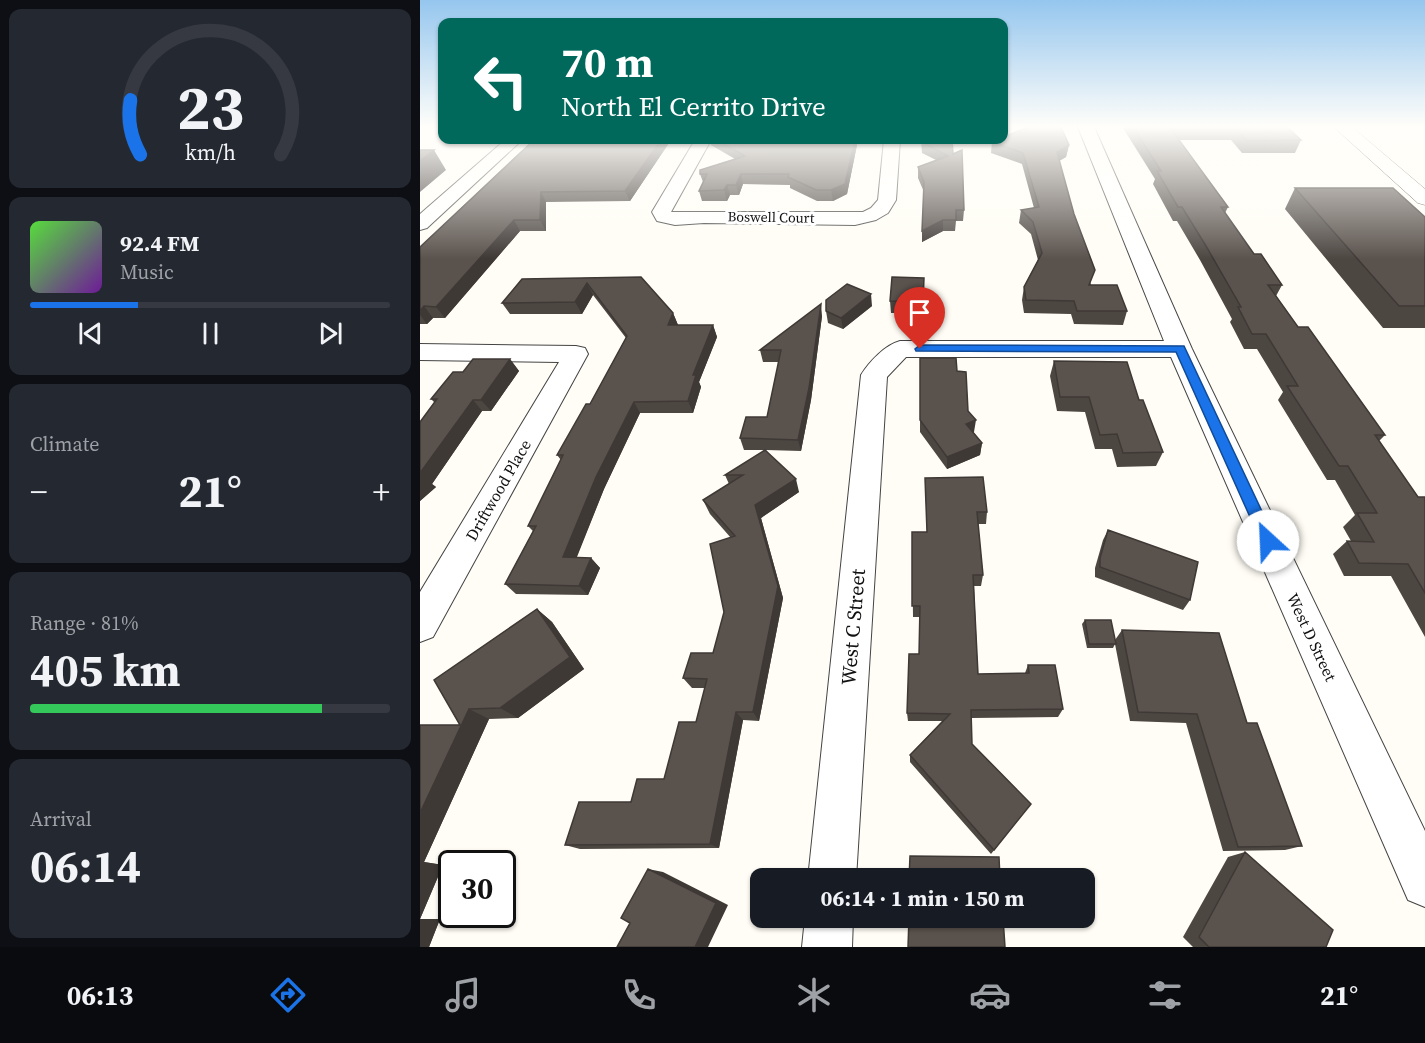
<!DOCTYPE html>
<meta charset="utf-8">
<style>
body{margin:0;font-family:"Source Serif 4",serif;background:#242831;color:#f1f3f6;height:100vh;display:flex;flex-direction:column;font-size:22px;white-space:nowrap}
*{box-sizing:border-box;margin:0}
p{font-size:20px;color:#9ea1a6}
.icon{flex:none;width:33px;height:33px;fill:none;stroke:currentColor;stroke-width:2;stroke-linecap:round;stroke-linejoin:round}
.map{position:relative;flex:1;overflow:hidden}
.side{display:flex;flex-direction:column;gap:9px;padding:9px;background:#0d0f14;width:420px}
.side>*{flex:none}
.guide{position:absolute;left:18px;top:18px;width:570px;height:126px;border-radius:12px;box-shadow:0 2px 4px #0004;background:#00695c;color:#fff;overflow:hidden}
.speed{position:absolute;left:18px;top:850px;display:flex;gap:12px;font-size:30px;font-weight:700;text-align:center}
.speed>*{display:grid;place-content:center;width:78px;height:78px;border-radius:50%;background:#171b24;box-shadow:0 2px 4px #0004;line-height:1}
.speed .limit{border:3px solid #111;border-radius:9px;background:#fff;color:#111}
.pin{position:absolute;display:grid;place-items:center;width:51px;height:51px;color:#fff;margin:-62px -26px;border-radius:50% 50% 50% 0;rotate:-45deg;box-shadow:0 0 6px #0007}
.pin .icon{rotate:45deg}
.me{position:absolute;width:66px;margin:-33px;rotate:335deg;stroke-linejoin:round;filter:drop-shadow(0 0 4px #0008)}
.turn{display:flex;align-items:center;gap:21px;height:126px;padding:0 24px;font-size:27px}
.turn .icon{width:78px;height:78px;stroke-width:2.5}
.turn b{display:block;font-size:42px;line-height:51px}
.big{font-size:45px;font-weight:700;line-height:1.1}
.side .widget{flex:1;display:flex;flex-direction:column;justify-content:center;gap:9px;min-width:0;padding:0 21px;border-radius:12px;background:#242831}
.side .dial{align-items:center;gap:0}
.dial svg{height:156px;overflow:visible;fill:none;stroke:#363941;stroke-width:7;stroke-linecap:round;text-anchor:middle}
.dial text{fill:#f1f3f6;stroke:none}
.song{display:flex;align-items:center;gap:18px}
.cover{width:72px;height:72px;border-radius:9px;background:linear-gradient(135deg,hsl(110 70% 55%),hsl(280 70% 35%))}
.played{height:6px;border-radius:3px;background:linear-gradient(90deg,#1a73e8 30%,#363941 30%)}
.keys{display:flex;justify-content:space-around;direction:ltr}
.heat{display:flex;justify-content:space-between;align-items:center;font-size:33px;direction:ltr}
.charge{height:9px;border-radius:4px;background:linear-gradient(90deg,#34c759 81%,#363941 0)}
.trip{position:absolute;left:330px;top:868px;width:345px;height:60px;border-radius:12px;background:#171b24;box-shadow:0 2px 4px #0004;font-weight:700;line-height:60px;text-align:center}
.tab-bar{display:flex;height:96px;justify-content:space-around;align-items:center;background:#090b0e;color:#9ea1a6}
.tab-bar .icon{width:42px;height:42px}
.tab-bar .current{color:#1a73e8}
.tab-bar b{font-size:27px;color:#f1f3f6}
main{display:flex;flex:1;min-height:0}
.map>svg:first-child{display:block}
</style>
<main>
<section class="side">
<div class="widget dial"><svg viewBox="0 0 100 80">
<path d="M14 69A42 42 0 1 1 86 69"/>
<path d="M14 69A42 42 0 0 1 9 41" stroke="#1a73e8"/>
<text x="50" y="56" font-size="32" font-weight="700">23</text>
<text x="50" y="72" font-size="11">km/h</text>
</svg></div>
<div class="widget">
<div class="song"><i class="cover"></i><div><b>92.4 FM</b><p>Music</p></div></div>
<div class="played"></div>
<div class="keys"><svg class="icon" aria-label="previous" viewBox="0 0 24 24"><path d="M18 5L8 12l10 7zM5 5v14"/></svg><svg class="icon" aria-label="pause" viewBox="0 0 24 24"><path d="M8 5v14M16 5v14"/></svg><svg class="icon" aria-label="next" viewBox="0 0 24 24"><path d="M6 5l10 7-10 7zM19 5v14"/></svg></div>
</div>
<div class="widget"><p>Climate</p>
<div class="heat"><a>−</a><b class="big">21°</b><a>+</a></div>
</div>
<div class="widget"><p>Range · 81%</p><b class="big">405 km</b><div class="charge"></div></div>
<div class="widget"><p>Arrival</p><b class="big">06:14</b></div>
</section>
<div class="map">
<svg width="1005" height="947" viewBox="0 0 1005 947">
<rect width="100%" height="100%" fill="#fffdf5"/>
<g fill="none" stroke-linecap="round" stroke-linejoin="round">
<g stroke="#444" stroke-width="2">
<path id="minor" d="M 658,127 L 674,127 L 772,349 L 1005,831 L 1005,907 L 988,900 L 751,357 L 486,357 L 467,377 L 436,879 L 388,879 L 441,375 C 449,362 465,345 480,341 L 744,341 Z
M 85,140 L 102,140 L 7,228 L 0,230 L 0,214 Z
M 275,140 L 291,140 L 251,212 L 443,212 L 451,208 L 458,200 L 464,140 L 480,140 L 476,200 L 468,213 L 456,220 L 435,225 L 284,223 L 255,225 L 237,221 L 232,212 Z
M 0,344 L 156,346 L 165,348 L 168,354 L 13,637 L 0,642 L 0,592 L 139,362 L 0,360 Z
M 385,918 L 433,918 L 432,947 L 382,947 Z"/>
</g>
<g stroke="#444" stroke-width="1">
<path id="tertiary" d="M 914,127 L 932,127 L 1005,189 L 1005,205 L 998,203 Z"/>
</g>
<use href="#minor" fill="#fff" fill-rule="evenodd"/>
<use href="#tertiary" fill="#fff" fill-rule="evenodd"/>
</g>
<path fill="#4d4742" d="M 703,127 L 867,127 L 881,140 L 875,153 L 822,153 L 811,140 L 759,140 L 808,207 L 805,213 L 834,254 L 862,285 L 856,296 L 878,327 L 965,435 L 959,441 L 998,497 L 1005,497 L 1005,637 L 971,576 L 924,576 L 913,554 L 927,541 L 931,541 L 923,527 L 935,515 L 915,480 L 907,480 L 858,400 L 863,392 L 837,349 L 824,349 L 810,322 L 812,319 L 780,260 L 757,221 L 753,221 L 733,184 L 735,179 L 703,128 Z
M 110,140 L 251,140 L 210,201 L 126,202 L 126,231 L 100,231 L 25,318 L 13,318 L 7,324 L 0,324 L 0,247 L 111,142 Z
M 290,140 L 438,140 L 427,194 L 413,201 L 397,201 L 370,188 L 370,185 L 323,184 L 319,195 L 310,195 L 307,201 L 282,201 L 279,191 L 283,182 L 280,174 L 315,159 L 291,145 Z
M 501,140 L 533,154 L 544,210 L 543,221 L 536,221 L 535,231 L 523,231 L 502,242 L 504,192 L 498,178 L 498,167 L 516,160 L 502,153 Z
M 572,142 L 649,145 L 646,157 L 639,161 L 671,285 L 707,311 L 703,325 L 654,324 L 651,314 L 604,313 L 602,300 L 604,287 L 618,260 L 611,234 L 599,223 L 601,210 L 614,208 L 602,164 L 571,153 Z
M 875,188 L 1005,217 L 1005,328 L 963,328 L 865,209 Z
M 221,277 L 253,313 L 258,325 L 293,325 L 297,337 L 279,382 L 281,387 L 273,413 L 220,413 L 184,489 L 156,558 L 171,558 L 180,568 L 168,595 L 96,594 L 85,584 L 113,531 L 108,526 L 141,460 L 137,455 L 170,404 L 206,338 L 173,295 L 162,314 L 90,314 L 82,303 L 102,279 Z
M 504,278 L 503,313 L 471,313 L 470,301 Z
M 452,306 L 423,329 L 408,323 L 406,311 Z
M 402,316 L 391,400 L 381,451 L 346,450 L 379,492 L 341,518 L 363,598 L 339,721 L 323,720 L 299,848 L 160,849 L 145,845 L 244,779 L 276,722 L 285,688 L 272,688 L 263,678 L 293,653 L 304,612 L 311,538 L 290,514 L 283,500 L 309,484 L 305,475 L 345,450 L 324,450 L 320,438 L 347,417 L 359,362 L 343,362 L 340,350 Z
M 500,358 L 537,371 L 554,432 L 553,432 L 562,443 L 560,455 L 527,469 L 500,432 Z
M 90,359 L 99,371 L 71,411 L 62,411 L 12,484 L 16,487 L 0,501 L 0,422 L 15,403 L 11,399 L 43,372 Z
M 634,361 L 719,400 L 743,452 L 736,466 L 697,467 L 692,449 L 675,449 L 665,412 L 637,411 L 630,376 Z
M 505,478 L 567,512 L 566,524 L 558,524 L 563,575 L 561,586 L 554,586 L 558,674 L 605,673 L 608,665 L 643,709 L 638,717 L 551,718 L 552,744 L 611,804 L 571,854 L 490,762 L 490,755 L 522,721 L 488,721 L 487,713 L 499,654 L 500,617 L 493,617 L 492,532 L 507,532 Z
M 688,530 L 770,600 L 763,610 L 675,577 L 675,568 L 683,540 Z
M 117,609 L 132,622 L 164,669 L 98,718 L 69,719 L 4,862 L 23,865 L 0,919 L 20,919 L 9,947 L 0,947 L 0,725 L 40,725 L 14,680 Z
M 665,620 L 695,640 L 702,630 L 827,723 L 882,846 L 865,850 L 803,851 L 766,723 L 710,721 L 695,644 L 693,648 L 667,648 L 662,624 Z
M 825,852 L 906,947 L 773,947 L 763,937 L 808,857 Z"/>
<path fill="#3f3936" d="M 241,140 L 251,140 L 210,201 L 205,191 Z
M 435,140 L 438,140 L 427,194 L 413,201 L 411,190 Z
M 649,145 L 646,157 L 635,163 L 637,152 Z
M 14,150 L 26,170 L 0,192 L 0,161 Z
M 321,174 L 323,184 L 319,195 L 316,185 Z
M 307,185 L 310,195 L 307,201 L 304,190 Z
M 121,192 L 126,202 L 126,231 L 120,220 Z
M 94,220 L 100,231 L 25,318 L 16,307 Z
M 523,220 L 523,231 L 502,242 L 502,231 Z
M 167,283 L 173,295 L 162,314 L 155,302 Z
M 451,294 L 452,306 L 423,329 L 421,318 Z
M 401,304 L 402,316 L 391,400 L 381,451 L 378,440 Z
M 4,306 L 13,318 L 7,324 L 0,315 L 0,311 Z
M 253,313 L 258,325 L 248,325 Z
M 293,325 L 297,337 L 279,382 L 281,387 L 273,413 L 268,401 L 273,375 Z
M 90,359 L 99,371 L 71,411 L 61,400 Z
M 53,400 L 62,411 L 12,484 L 16,487 L 0,501 L 0,473 Z
M 214,402 L 220,413 L 184,489 L 153,567 L 143,557 L 176,477 Z
M 556,420 L 554,432 L 545,436 L 546,424 Z
M 562,443 L 560,455 L 527,469 L 527,457 Z
M 376,479 L 379,492 L 341,518 L 363,598 L 339,721 L 333,712 L 335,505 Z
M 171,558 L 180,568 L 168,595 L 159,586 Z
M 117,609 L 132,622 L 164,669 L 98,718 L 80,708 Z
M 49,709 L 69,719 L 4,862 L 23,865 L 0,919 L 20,919 L 9,947 L 0,947 L 0,813 Z
M 316,712 L 323,720 L 299,848 L 290,844 Z
M 228,869 L 243,872 L 308,905 L 288,947 L 275,947 Z"/>
<path fill="#5a524d" stroke="#3f3936" stroke-width="1.5" d="M 608,127 L 641,127 L 649,145 L 637,152 L 654,214 L 675,270 L 669,285 L 697,285 L 707,311 L 657,311 L 654,301 L 606,300 L 604,287 L 622,253 L 613,222 L 601,210 L 619,207 L 603,153 L 572,142 L 577,140 L 584,140 L 584,137 Z
M 713,127 L 867,127 L 881,140 L 827,141 L 816,127 L 753,127 L 755,129 L 751,129 L 808,207 L 801,207 L 834,254 L 841,254 L 862,285 L 848,285 L 878,327 L 888,327 L 965,435 L 955,435 L 998,497 L 1005,497 L 1005,593 L 988,564 L 939,563 L 927,541 L 954,542 L 937,513 L 957,513 L 928,466 L 919,466 L 867,386 L 878,386 L 846,334 L 832,334 L 818,307 L 821,307 L 786,246 L 762,207 L 758,207 L 737,171 L 741,171 Z
M 114,140 L 241,140 L 205,191 L 121,192 L 120,220 L 94,220 L 16,307 L 4,306 L 0,311 L 0,247 Z
M 297,140 L 435,140 L 425,184 L 411,190 L 396,190 L 368,177 L 369,174 L 321,174 L 316,185 L 307,185 L 304,190 L 279,191 L 287,174 L 280,174 L 280,170 L 325,156 Z
M 502,140 L 532,140 L 533,154 L 542,150 L 544,210 L 536,210 L 536,220 L 523,220 L 502,231 L 504,182 L 498,167 L 528,156 L 502,142 Z
M 0,150 L 14,150 L 0,161 Z
M 875,188 L 973,188 L 1005,217 L 1005,306 L 979,306 Z
M 221,277 L 253,313 L 248,325 L 293,325 L 273,375 L 276,375 L 268,401 L 214,402 L 176,477 L 143,557 L 171,558 L 159,586 L 85,584 L 116,526 L 108,526 L 143,455 L 137,455 L 166,404 L 170,404 L 207,336 L 167,283 L 155,302 L 82,303 L 102,279 Z
M 472,277 L 504,278 L 503,302 L 470,301 Z
M 427,284 L 451,294 L 421,318 L 406,311 L 406,300 Z
M 401,304 L 389,388 L 378,440 L 320,438 L 326,417 L 347,417 L 361,350 L 340,350 Z
M 500,358 L 536,358 L 537,371 L 546,372 L 548,411 L 556,420 L 546,424 L 562,443 L 527,457 L 500,420 Z
M 53,359 L 90,359 L 61,400 L 53,400 L 0,473 L 0,422 L 17,399 L 11,399 L 33,372 L 43,372 Z
M 634,361 L 707,362 L 719,400 L 723,400 L 743,452 L 703,453 L 697,434 L 680,435 L 669,397 L 640,397 Z
M 345,450 L 376,479 L 335,505 L 358,586 L 333,712 L 316,712 L 290,844 L 145,845 L 159,802 L 211,802 L 217,779 L 244,779 L 259,722 L 276,722 L 287,679 L 263,678 L 271,653 L 293,653 L 304,612 L 290,544 L 315,536 L 283,500 L 323,475 L 305,475 Z
M 563,477 L 567,512 L 557,512 L 563,575 L 553,575 L 558,674 L 609,673 L 608,665 L 635,665 L 643,709 L 551,710 L 552,744 L 611,804 L 574,850 L 490,755 L 530,714 L 487,713 L 489,654 L 499,654 L 500,606 L 492,606 L 492,532 L 507,532 L 505,478 Z
M 688,530 L 778,562 L 770,600 L 680,567 L 680,558 Z
M 117,609 L 150,657 L 80,708 L 49,709 L 0,813 L 0,725 L 40,725 L 14,680 Z
M 665,620 L 691,620 L 696,644 L 669,644 Z
M 702,630 L 799,633 L 827,723 L 837,723 L 882,846 L 818,847 L 777,714 L 718,712 Z
M 825,852 L 913,930 L 906,947 L 789,947 L 779,937 Z
M 490,856 L 579,857 L 580,879 L 489,879 Z
M 228,869 L 296,903 L 275,947 L 197,947 L 210,923 L 201,918 Z
M 489,918 L 583,918 L 585,947 L 488,947 Z"/>
<linearGradient id="sky" x2="0" y2="1"><stop stop-color="#95c6ee"/><stop offset="0.49" stop-color="#fffefa"/><stop offset="1" stop-color="#fffefa" stop-opacity="0"/></linearGradient>
<rect width="1005" height="259" fill="url(#sky)"/>
<path fill="#1a73e8" stroke="#114b97" stroke-width="1.5" d="M 500,345 L 764,346 L 856,541 L 853,546 L 848,548 L 843,546 L 756,352 L 496,351 L 495,349 Z"/>
<g text-anchor="middle" dominant-baseline="central" stroke-width="6" stroke-linejoin="round" paint-order="stroke">
<g font-size="14" fill="#111" stroke="#fff">
<text transform="translate(351 217) rotate(1)">Boswell Court</text>
</g>
<g font-size="16" fill="#111" stroke="#fff">
<text transform="translate(78 490) rotate(-60)">Driftwood Place</text>
<text transform="translate(892 637) rotate(65)">West D Street</text>
</g>
<g font-size="20" fill="#111" stroke="#fff">
<text transform="translate(433 627) rotate(-85)">West C Street</text>
</g>
</g>
</svg>
<div class="speed"><div class="limit">30</div></div>
<div class="pin" style="left:500px;top:349px;background:#d93025"><svg class="icon" aria-label="arrive" viewBox="0 0 24 24"><path d="M6 21V4h12l-3 4 3 4H6"/></svg></div>
<svg class="me" style="left:848px;top:541px" viewBox="-20 -20 40 40"><circle r="19" fill="#fff"/><path d="M0-13L10 11 0 6-10 11z" fill="#1a73e8"/></svg>
<div class="trip">06:14 · 1 min · 150 m</div>
<div class="guide">
<div class="turn"><svg class="icon" aria-label="left" viewBox="0 0 24 24"><path d="M17 20v-9H6M10 6l-5 5 5 5"/></svg><div><b>70 m</b>North El Cerrito Drive</div></div>
</div>
</div>
</main>
<nav class="tab-bar">
<b>06:13</b>
<svg class="icon current" aria-label="directions" viewBox="0 0 24 24"><path d="M12 3l9 9-9 9-9-9zM9 14v-3h6M13 9l2 2-2 2"/></svg>
<svg class="icon" aria-label="music" viewBox="0 0 24 24"><path d="M9 18V5l10-2v13"/><circle cx="6" cy="18" r="3"/><circle cx="16" cy="16" r="3"/></svg>
<svg class="icon" aria-label="phone" viewBox="0 0 24 24"><path d="M5 4h4l2 5-3 2q2 4 5 5l2-3 5 2v4C11 20 4 13 5 4z"/></svg>
<svg class="icon" aria-label="climate" viewBox="0 0 24 24"><path d="M12 3v18M4 7l16 10M4 17L20 7"/></svg>
<svg class="icon" aria-label="car" viewBox="0 0 24 24"><path d="M5 17H2v-5l4-1 3-4h7l3 4 3 1v5h-3M9 17h6M6 11h13"/><circle cx="7" cy="17" r="2"/><circle cx="17" cy="17" r="2"/></svg>
<svg class="icon" aria-label="filters" viewBox="0 0 24 24"><path d="M4 7h16M4 17h16"/><circle cx="9" cy="7" r="2"/><circle cx="15" cy="17" r="2"/></svg>
<b>21°</b>
</nav>
